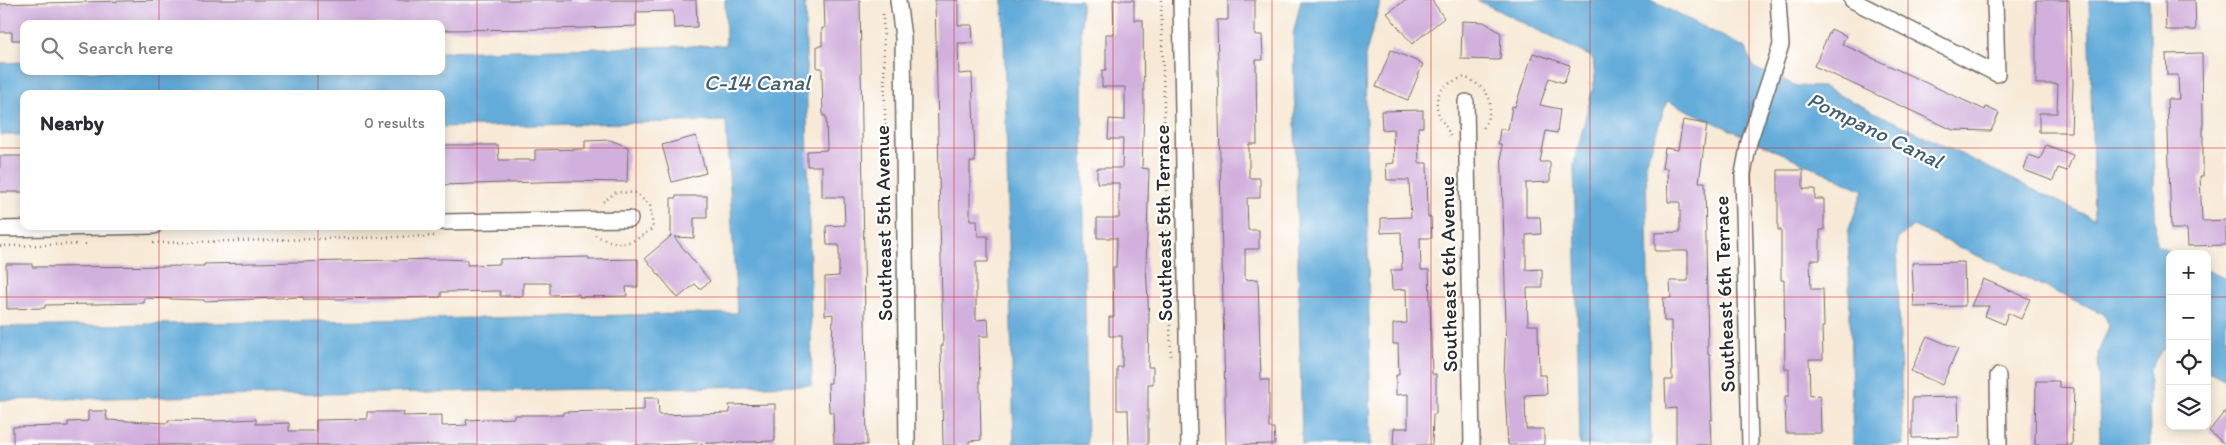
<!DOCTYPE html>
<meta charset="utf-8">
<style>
body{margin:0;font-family:Itim,sans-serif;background:#f2f2f3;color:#2b2b33}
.controls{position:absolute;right:15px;bottom:15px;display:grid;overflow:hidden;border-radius:10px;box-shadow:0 2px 12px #0003}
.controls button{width:45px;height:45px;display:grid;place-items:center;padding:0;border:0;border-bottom:1px solid #e1e1e2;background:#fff;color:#2b2b33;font:25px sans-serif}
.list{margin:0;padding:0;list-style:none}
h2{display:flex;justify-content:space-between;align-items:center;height:65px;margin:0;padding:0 20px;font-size:21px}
h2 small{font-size:16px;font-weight:400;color:#7c7c81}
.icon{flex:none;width:28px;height:28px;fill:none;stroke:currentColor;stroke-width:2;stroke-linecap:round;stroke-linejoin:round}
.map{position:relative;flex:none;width:2226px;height:445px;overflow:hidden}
.search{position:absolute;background:#fff;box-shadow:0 2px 12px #0003;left:20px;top:20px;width:425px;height:55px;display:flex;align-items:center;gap:12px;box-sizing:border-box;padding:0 18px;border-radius:10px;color:#7c7c81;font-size:19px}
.panel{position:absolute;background:#fff;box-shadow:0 2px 12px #0003;left:20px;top:90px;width:425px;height:140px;border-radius:10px}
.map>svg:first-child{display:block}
.water{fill:#63acda;stroke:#476c82}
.building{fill:#d2b0dd}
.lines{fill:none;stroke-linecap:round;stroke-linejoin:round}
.street-casing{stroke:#726e66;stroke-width:18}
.path{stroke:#726e66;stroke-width:2.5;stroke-dasharray:1 4;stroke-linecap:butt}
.street{stroke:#fff;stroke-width:15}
.grid{fill:none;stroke:#d62828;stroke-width:1;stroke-opacity:0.55}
.labels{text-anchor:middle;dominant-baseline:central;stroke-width:4.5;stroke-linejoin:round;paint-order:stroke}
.street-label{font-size:21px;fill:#2b2b2b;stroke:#fff}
.water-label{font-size:22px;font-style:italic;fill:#415f71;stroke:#fff}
</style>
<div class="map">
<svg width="2226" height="445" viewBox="0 0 2226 445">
<rect width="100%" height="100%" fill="#fff"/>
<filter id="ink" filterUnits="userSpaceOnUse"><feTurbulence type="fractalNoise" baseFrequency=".02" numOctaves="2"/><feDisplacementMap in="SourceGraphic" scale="10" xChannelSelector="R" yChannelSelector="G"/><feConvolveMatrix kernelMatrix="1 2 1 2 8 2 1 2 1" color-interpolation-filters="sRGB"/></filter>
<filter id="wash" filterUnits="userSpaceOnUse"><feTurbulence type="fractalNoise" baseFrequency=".0096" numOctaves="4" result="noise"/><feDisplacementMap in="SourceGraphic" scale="20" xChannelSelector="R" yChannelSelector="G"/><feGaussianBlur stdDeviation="1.12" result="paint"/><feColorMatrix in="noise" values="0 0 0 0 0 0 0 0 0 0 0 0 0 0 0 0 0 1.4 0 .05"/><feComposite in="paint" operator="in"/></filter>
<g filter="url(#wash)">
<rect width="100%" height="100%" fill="#f7e9d5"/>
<path class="water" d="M725,0H805L812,385L0,400V327L737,313L726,121L441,127V94H24V135H0V63L24,62V71H441V52L726,45Z
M1003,0H1081L1087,445H1014Z
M1301,0H1381L1365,56L1371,445H1302L1293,35Z
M1477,0H1650L1746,48L1754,68L1797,86L1823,87L2094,219L2089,0H2149L2156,245L2174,254H2170V352L2162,349L2149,371L2150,445H2100L2098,353L2109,326L2104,314L1913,226L1897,240L1903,445H1853L1848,232L1863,190L1667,101L1646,163L1651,445H1580L1574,164L1595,79L1593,58Z
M2207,270L2226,279V380L2207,370Z"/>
<g id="blocks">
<path class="building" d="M164,0H696L697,27L674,28L673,11L636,12V26L556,29L441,30V24H24V40H12V32H0V4Z
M824,0H860L867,445L834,444L833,412H829L828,383H831L833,314L825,315V277L839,276V245H827L826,226L845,225L844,197H822V166H807V151L827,150L826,116H823L822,68H817V46H822V28H825Z
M935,0H958V25H972L973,43H958L959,74L972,73L975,162H970V220H977L978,236H988V262H976V320L988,319L989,336H979L981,440L969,441V445H943L941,346H943Z
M1113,0H1134V20H1143L1144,110L1142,168L1149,169L1146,267L1149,317L1148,367H1153V384H1148V445H1129L1128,410H1117V367H1122V336H1109V317H1114L1113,267H1116L1117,238H1097V218H1119V183H1097V168H1122L1123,139H1108L1109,119L1125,120V87H1102V70H1106V34H1114Z
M1228,0H1255V35H1262L1263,60H1256L1257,144H1249V178H1260V198H1247L1248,230H1259V249H1245V280L1258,279L1261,380H1269V428H1274L1275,444L1226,445L1217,20H1228Z
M1406,0H1432L1444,18L1412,44L1387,13Z
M2036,0H2069L2073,83L2071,132H2039V113H2057L2058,84H2036Z
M2165,0H2195L2196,30H2166Z
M1462,21L1484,22L1501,33L1500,60L1461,59Z
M1831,29L1846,36L1842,44L1985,110L1986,107L1999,113L1991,131L1953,130L1814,66Z
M1391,50L1423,64L1408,100L1376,87Z
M1533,53L1570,65L1564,83L1549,78L1540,105L1560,109L1557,133L1546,131L1540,162H1550V182L1526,183V217H1540L1541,234L1526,235V270L1542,269V288H1527L1528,325H1538L1539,375H1546L1547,394L1525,395L1526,429H1544V445H1508L1504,375L1506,325L1503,204L1501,144H1498L1500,129L1508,130L1512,106L1515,107Z
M2202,53L2203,123V176H2200L2202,221L2226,220V245L2188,246L2187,229H2171L2167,99H2179L2178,75H2167L2166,54Z
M1423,110V127H1418L1419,163H1427L1428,217H1431L1432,238H1420L1421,270H1429L1432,374H1436V414H1433L1432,445H1393L1394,428H1408V394L1396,395V375H1399L1398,344H1393V324L1407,323L1406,289L1392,290L1391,270H1402L1401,232L1381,233V218L1411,217L1409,180H1387L1386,164L1394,163L1393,129L1382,130L1381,111Z
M1683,120L1707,124L1699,182H1705L1708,355H1710L1712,420H1710L1711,445H1676V408L1666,409L1665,380H1672L1671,321H1664L1663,298H1671L1670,281H1688V251H1655V233L1680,232V202H1668L1667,168H1662L1665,148L1678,150Z
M696,136L706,173L672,182L662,145Z
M610,140L628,147L627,182L571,181L441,185V145H498L499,160H535V150L585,149V141Z
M2046,145L2073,155L2067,171L2058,168L2053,181L2024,170L2029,155L2040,159Z
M0,156H24V192H0Z
M1778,170H1803V189H1815V199H1824V230H1820V260H1810L1811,289H1823L1824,327H1822L1823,359H1809L1810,396L1820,395L1821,433H1786L1785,396H1789V369H1785L1784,280H1781V230H1778Z
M676,196H707V218H694V238L674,237L710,281L700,289L695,284L678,298L645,258L671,236V198H676Z
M589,257V260L638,259V287H626L627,296L579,297V294L550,295V283H523V296H500V291L441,292V297L335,299H303V297L204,301V300L144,298V303L45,305V308L7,309L6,264H32V267L204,266V264L441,259L467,260V265L500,264V259Z
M1964,262L1965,306L1914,307L1912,263Z
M1983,279L2030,299L2021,319L2008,313L2004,324L1985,316L1989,306H1971Z
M1927,336L1958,349L1942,385L1911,371Z
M2036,381H2059V387L2074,388L2072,445H2035Z
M1958,397L1959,437L1912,438V398Z
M644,398H658L659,415L730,413L729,405L775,404V441L658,445H13V427L68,426V422L88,421V411H106L107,420L168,423V420L217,421L256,419V424L289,423V431H316V420L367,419V412H404L403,416L442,415V426L467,425L466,420L514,418V415H563V412L644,410Z
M2226,410V445L2209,431Z"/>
</g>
</g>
<g filter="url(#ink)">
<use href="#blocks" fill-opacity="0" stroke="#726e66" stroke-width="1"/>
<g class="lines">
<g class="street-casing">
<path id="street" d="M898,0L903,37L907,445
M1181,0L1189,445
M1852,0L1997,74L1995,0
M1466,102L1472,445
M441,222L630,219
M0,229L154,226
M1998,376L1999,445
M1750,445L1743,174L1749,142L1781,45L1778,0"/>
</g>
<path class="path" d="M1161,0L1171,359
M883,14L889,304
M1450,136C1448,128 1440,120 1438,112C1432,90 1449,82 1465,77C1493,91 1496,104 1482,131
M595,235C620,248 631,245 653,228L650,206L636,193L616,192L600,204
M153,243L435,236
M0,246L90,244"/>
<use href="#street" class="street"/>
</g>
</g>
<path class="grid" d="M159,0V24M318,0V24M477,0V445M636,0V445M795,0V445M954,0V445M1113,0V445M1272,0V445M1431,0V445M1590,0V445M1749,0V445M1908,0V445M2067,0V445M159,71V94M318,71V94M0,148H24M441,148H2226M159,226V445M318,226V445M0,297H2170M2207,297H2226"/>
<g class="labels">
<g class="street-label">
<text transform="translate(883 223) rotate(-91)">Southeast 5th Avenue</text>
<text transform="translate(1163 223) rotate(-91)">Southeast 5th Terrace</text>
<text transform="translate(1448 274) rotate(-91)">Southeast 6th Avenue</text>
<text transform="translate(1724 294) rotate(-92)">Southeast 6th Terrace</text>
</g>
<g class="water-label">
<text x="757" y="82">C-14 Canal</text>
<text transform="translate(1875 130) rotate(26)">Pompano Canal</text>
</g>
</g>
</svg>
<div class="controls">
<button>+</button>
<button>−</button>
<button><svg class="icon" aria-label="locate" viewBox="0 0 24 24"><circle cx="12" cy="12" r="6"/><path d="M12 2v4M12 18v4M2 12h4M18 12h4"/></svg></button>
<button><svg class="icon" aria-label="layers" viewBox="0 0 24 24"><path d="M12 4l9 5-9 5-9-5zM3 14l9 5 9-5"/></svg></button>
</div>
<div class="search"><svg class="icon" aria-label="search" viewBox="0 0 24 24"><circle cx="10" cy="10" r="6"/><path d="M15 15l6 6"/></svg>Search here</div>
<section class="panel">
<h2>Nearby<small>0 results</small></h2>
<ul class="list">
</ul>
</section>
</div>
